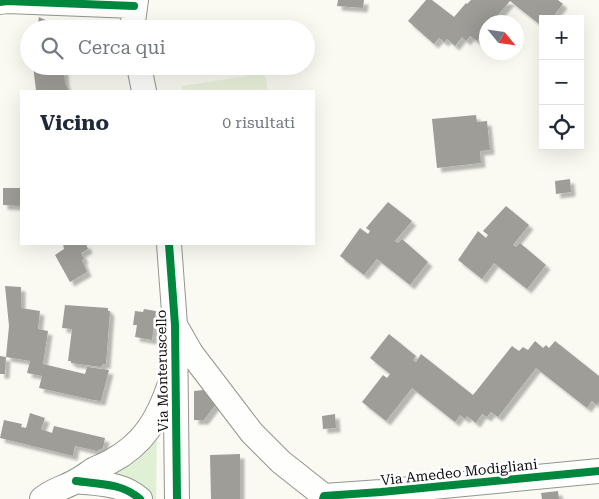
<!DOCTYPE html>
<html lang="it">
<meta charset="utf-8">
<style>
body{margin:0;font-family:"Roboto Serif",serif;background:#f6f6f7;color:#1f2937}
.controls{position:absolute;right:15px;top:15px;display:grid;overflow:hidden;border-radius:0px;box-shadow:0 5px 20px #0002}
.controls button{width:45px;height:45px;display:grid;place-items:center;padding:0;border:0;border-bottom:1px solid #e0e1e3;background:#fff;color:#1f2937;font:25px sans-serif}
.compass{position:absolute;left:479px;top:15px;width:45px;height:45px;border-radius:50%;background:#fff;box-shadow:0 5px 20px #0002;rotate:119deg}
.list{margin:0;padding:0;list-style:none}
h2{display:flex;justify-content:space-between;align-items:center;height:65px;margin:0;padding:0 20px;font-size:21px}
h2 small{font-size:16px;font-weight:400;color:#747a83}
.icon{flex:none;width:28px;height:28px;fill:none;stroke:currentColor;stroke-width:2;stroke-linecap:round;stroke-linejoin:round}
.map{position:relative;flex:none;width:599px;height:499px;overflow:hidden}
.search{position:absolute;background:#fff;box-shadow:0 5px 20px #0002;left:20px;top:20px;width:295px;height:55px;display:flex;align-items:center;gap:12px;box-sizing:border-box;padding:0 18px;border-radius:28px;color:#747a83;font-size:19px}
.panel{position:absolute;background:#fff;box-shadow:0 5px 20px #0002;left:20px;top:90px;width:295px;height:155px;border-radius:0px}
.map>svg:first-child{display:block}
.green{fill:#e0f0d4}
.pitch{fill:#ebf3dd}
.building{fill:#9e9d98;filter:url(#shadow)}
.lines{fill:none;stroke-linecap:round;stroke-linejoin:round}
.minor-casing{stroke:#949491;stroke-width:26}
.minor{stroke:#fefefd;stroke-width:24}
.cycleway-casing{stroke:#fff;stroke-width:11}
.cycleway{stroke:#00873e;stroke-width:8}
.labels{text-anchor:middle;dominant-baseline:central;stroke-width:5;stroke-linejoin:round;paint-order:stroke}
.street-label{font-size:14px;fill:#0e0e0e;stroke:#fff}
</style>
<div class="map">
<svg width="599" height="499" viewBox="0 0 599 499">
<defs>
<filter id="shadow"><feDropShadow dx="4.5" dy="4.5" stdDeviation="1" flood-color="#0004"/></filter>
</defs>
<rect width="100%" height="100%" fill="#fafaf2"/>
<path class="green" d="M157,431L156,499H150L101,476Z"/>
<path class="pitch" d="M265,73L268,91H182V86Z"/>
<path class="building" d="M338,0H364L363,8L337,6Z
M426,0H432L454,17L466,3L467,4L471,0H558L563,4L551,19H543V27L510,1L492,22H486V29L477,41L470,36L466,41L462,37L455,46L447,39L444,42L439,38L434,44L408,21Z
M39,17L65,29H37Z
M33,66H61L62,69H64L65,83L69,91L36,90Z
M476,115L477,122L487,121L490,150L480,151L481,163L437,168L432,119Z
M570,179L571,192L556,194L555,181Z
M3,188H21V206L3,205Z
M388,202L412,221L395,241L398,243L402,239L428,262L410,285L377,259L364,275L340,256L360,228L368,234L370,231L366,228Z
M506,206L529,225L513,245L516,247L520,243L546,265L527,289L494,263L482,279L458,260L478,231L486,238L488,235L483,231Z
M63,244H86L88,249L81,253L84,259L82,260L87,272L70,282L55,255L64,249Z
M5,286L21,287V308L40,311L38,329L48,331L43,364L85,374L87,367L109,370L101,401L93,400L39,388L42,376L27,373L30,361L6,357L9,326Z
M65,305L108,308V311H110L106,364H103L101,367L71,363V361H68L72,329L62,328Z
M144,309L156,311L152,340L135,337L137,325H133L135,311L143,312Z
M389,334L416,356L413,360L416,362L421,354L473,395L512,346L519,351L523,347L528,350L535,341L543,348L546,345L549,348L555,341L599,376V402L597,405L592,401L587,408L536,368L498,417L491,412L487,417L482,414L476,423L467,416L465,419L460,415L455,422L412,388L386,421L362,402L383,375L387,378L390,374L370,358Z
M0,356L6,357L5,374H0Z
M203,390L216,404L204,420H194V391Z
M30,413L45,418L41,429L52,433L54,426L105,438L103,448L97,451L75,446L73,456L0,438L4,420L22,424L21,427L26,428Z
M335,414L336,428L323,429L322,416Z
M240,454V499H211L210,455Z
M558,491L559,499H542L541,493Z"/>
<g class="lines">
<g class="minor-casing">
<path id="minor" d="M0,2L7,1L134,6
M132,29L136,0
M139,66L144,91
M169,244L175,325L177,499
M175,325L191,353L252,433L281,462L324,496
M76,481C99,484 122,483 140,499
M324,496L381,492L599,471
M42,499C52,490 64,488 76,481C82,478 87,474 93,470C98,467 105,465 110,462C144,444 158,419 170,384"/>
</g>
<use href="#minor" class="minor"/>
<g class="cycleway-casing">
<path id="cycleway" d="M0,2L7,1L134,6
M169,244L175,325L177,499
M76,481C99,484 122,483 140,499
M323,499L324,496L381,492L599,471"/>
</g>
<use href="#cycleway" class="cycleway"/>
</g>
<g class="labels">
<g class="street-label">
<text transform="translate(162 371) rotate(-91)">Via Monteruscello</text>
<text transform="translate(459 472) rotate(-6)">Via Amedeo Modigliani</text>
</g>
</g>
</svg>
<div class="controls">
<button>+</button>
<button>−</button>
<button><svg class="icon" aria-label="locate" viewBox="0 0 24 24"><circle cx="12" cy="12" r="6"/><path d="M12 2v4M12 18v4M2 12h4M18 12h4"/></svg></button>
</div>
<svg class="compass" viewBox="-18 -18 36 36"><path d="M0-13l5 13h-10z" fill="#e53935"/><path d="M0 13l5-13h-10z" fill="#747a83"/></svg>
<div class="search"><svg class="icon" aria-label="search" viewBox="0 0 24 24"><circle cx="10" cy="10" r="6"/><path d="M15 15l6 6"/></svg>Cerca qui</div>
<section class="panel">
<h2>Vicino<small>0 risultati</small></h2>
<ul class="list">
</ul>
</section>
</div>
